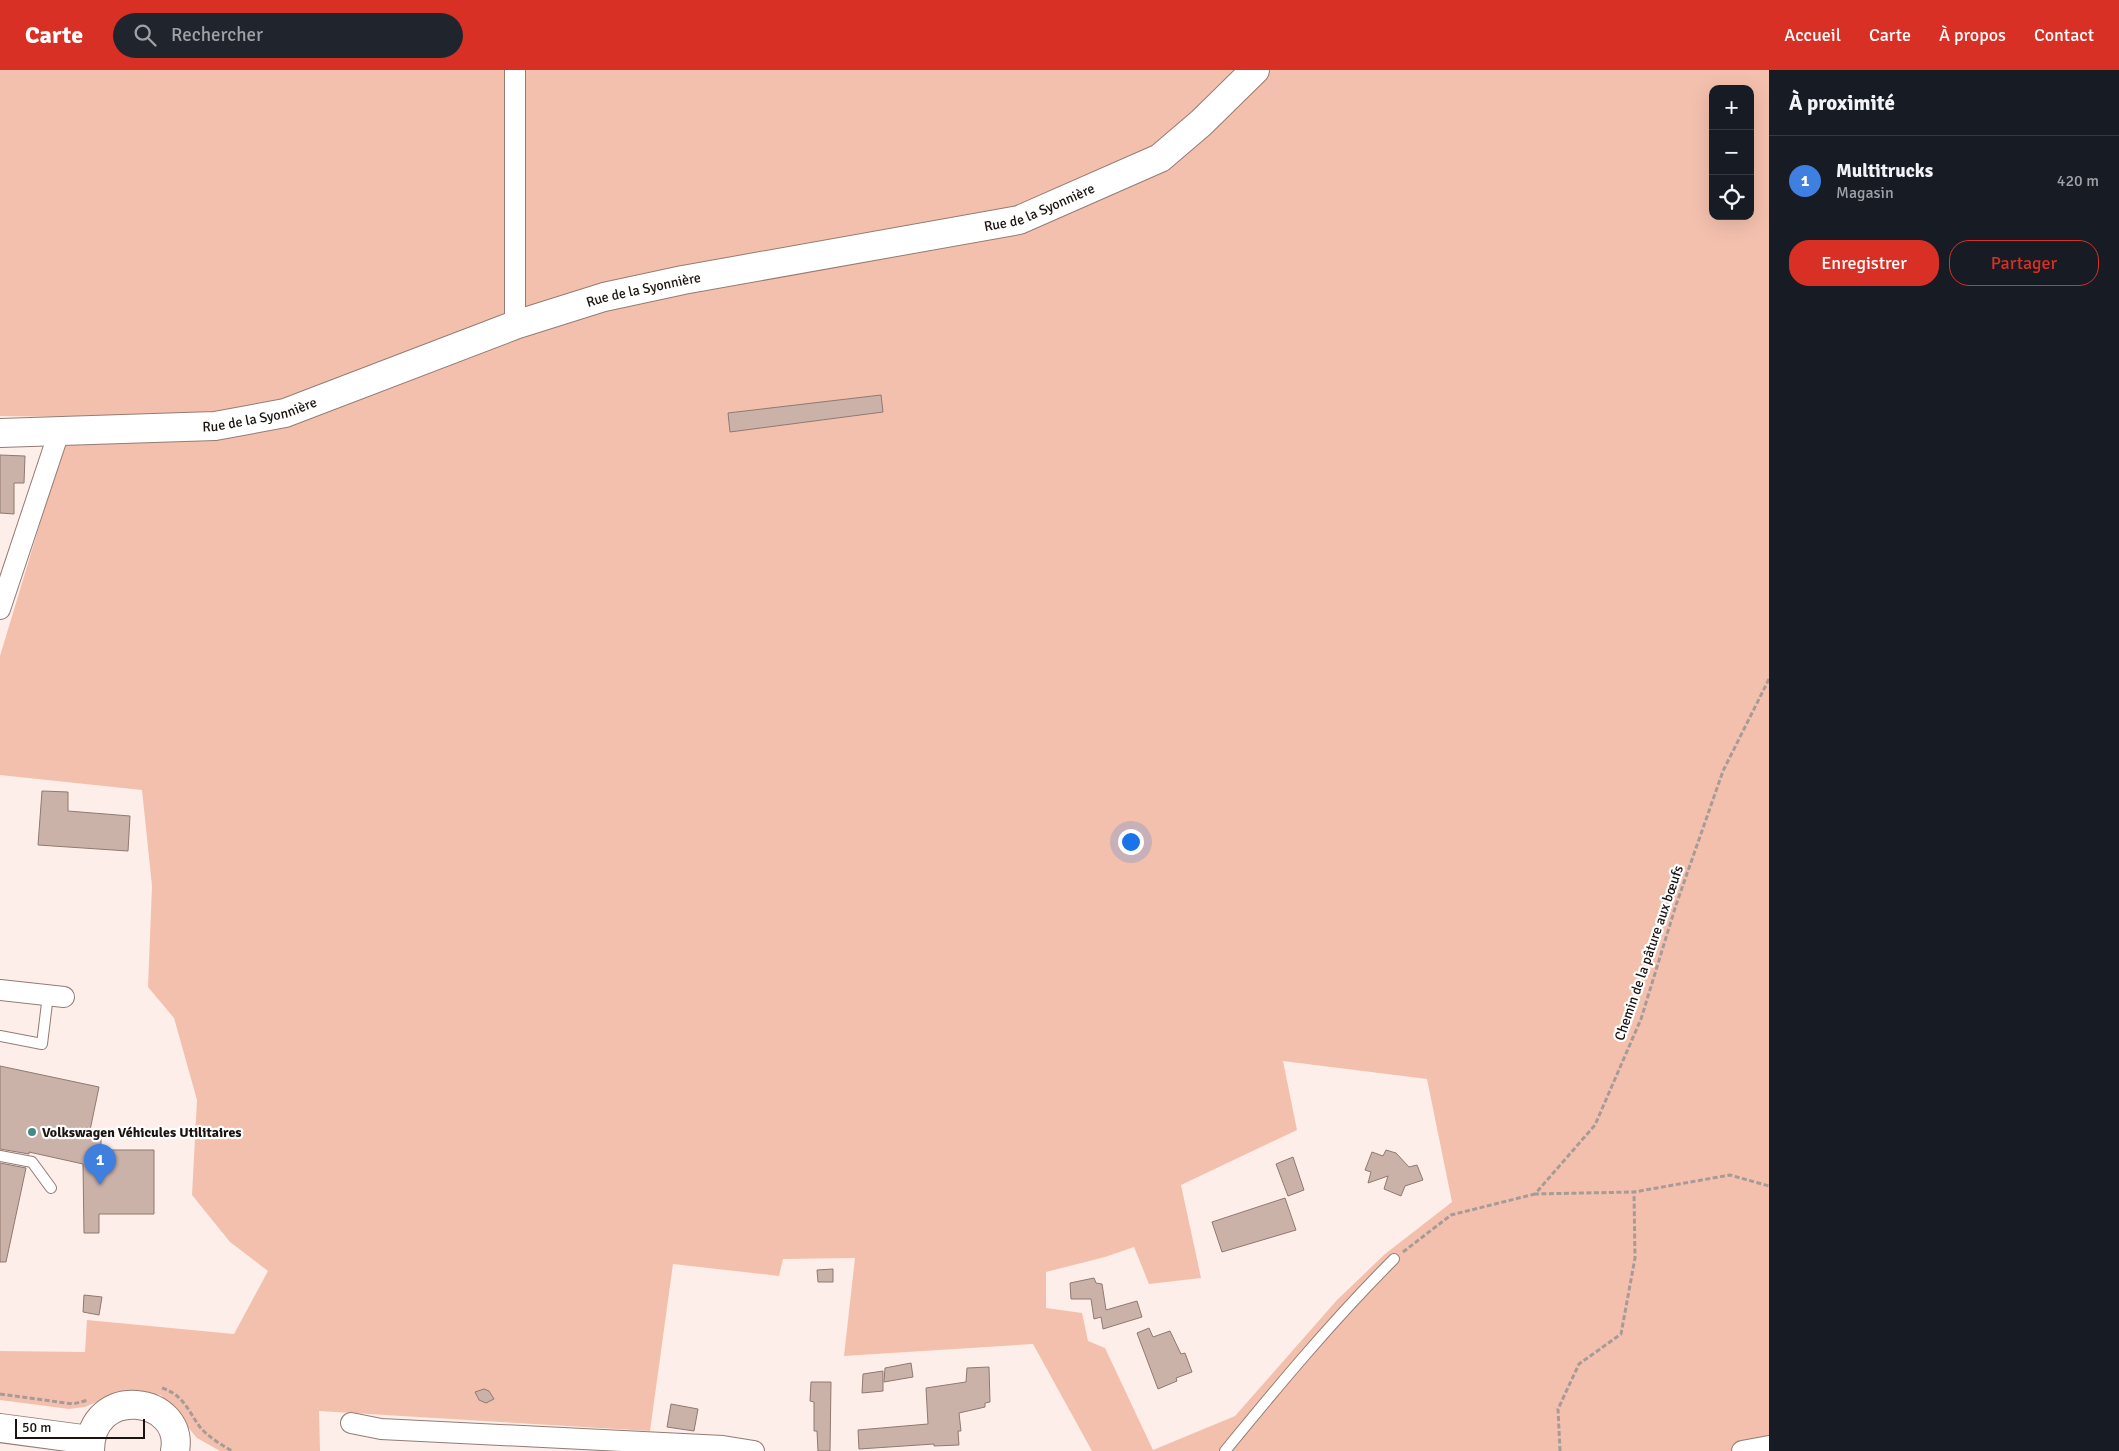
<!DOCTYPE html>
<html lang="fr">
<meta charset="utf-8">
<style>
body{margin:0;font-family:Signika,sans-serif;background:#20242c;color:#f1f3f6}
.controls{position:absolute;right:15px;top:15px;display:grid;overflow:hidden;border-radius:10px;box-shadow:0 5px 20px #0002}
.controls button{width:45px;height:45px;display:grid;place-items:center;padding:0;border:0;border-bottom:1px solid #363941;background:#171b24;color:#f1f3f6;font:25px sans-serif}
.scale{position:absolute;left:15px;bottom:12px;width:130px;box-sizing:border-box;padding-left:5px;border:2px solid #1b1310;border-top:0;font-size:14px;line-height:18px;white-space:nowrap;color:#1b1310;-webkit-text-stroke:4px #fff;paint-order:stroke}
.you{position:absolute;left:1130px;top:771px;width:18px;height:18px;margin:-12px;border:4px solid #fff;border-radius:50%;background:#1a73e8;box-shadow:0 0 0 8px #1a73e833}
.badge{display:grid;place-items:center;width:32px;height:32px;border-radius:50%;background:#d93025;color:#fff;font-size:16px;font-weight:700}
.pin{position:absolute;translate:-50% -41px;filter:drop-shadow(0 1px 2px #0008)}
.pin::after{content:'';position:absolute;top:26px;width:18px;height:15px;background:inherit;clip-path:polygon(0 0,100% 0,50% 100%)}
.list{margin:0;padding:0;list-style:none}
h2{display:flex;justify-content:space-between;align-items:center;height:65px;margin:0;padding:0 20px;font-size:21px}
h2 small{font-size:16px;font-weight:400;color:#9ea1a6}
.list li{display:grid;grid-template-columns:32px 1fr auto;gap:15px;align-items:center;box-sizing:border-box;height:90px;padding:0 20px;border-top:1px solid #363941}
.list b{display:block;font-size:19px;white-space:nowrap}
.list p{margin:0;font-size:16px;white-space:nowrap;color:#9ea1a6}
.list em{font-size:16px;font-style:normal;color:#9ea1a6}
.actions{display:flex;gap:10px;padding:15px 20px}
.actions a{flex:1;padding:11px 0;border:1px solid #d93025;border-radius:20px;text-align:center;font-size:18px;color:#d93025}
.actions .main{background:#d93025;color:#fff}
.icon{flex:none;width:28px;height:28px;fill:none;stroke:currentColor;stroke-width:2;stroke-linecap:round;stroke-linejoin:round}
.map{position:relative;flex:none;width:1769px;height:1381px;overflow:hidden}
header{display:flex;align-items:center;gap:30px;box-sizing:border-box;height:70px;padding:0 25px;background:#d93025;color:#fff}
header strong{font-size:24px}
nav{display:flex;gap:28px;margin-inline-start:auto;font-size:18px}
.search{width:350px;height:45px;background:#20242c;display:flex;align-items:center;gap:12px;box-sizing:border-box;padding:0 18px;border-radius:28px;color:#9ea1a6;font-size:19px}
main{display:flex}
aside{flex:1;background:#171b24}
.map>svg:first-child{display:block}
.green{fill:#f4c0ae;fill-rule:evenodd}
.building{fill:#cab2a9;stroke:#8f7971}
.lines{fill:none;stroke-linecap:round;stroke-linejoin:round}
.lane-casing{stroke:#927c74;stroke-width:12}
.street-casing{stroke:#927c74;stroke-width:22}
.secondary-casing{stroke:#927c74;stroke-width:30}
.path{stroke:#a79b97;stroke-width:3;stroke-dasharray:5 2.5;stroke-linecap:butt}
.lane{stroke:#fff;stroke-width:10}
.street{stroke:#fff;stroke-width:20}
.secondary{stroke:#fff;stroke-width:28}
.poi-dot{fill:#438b87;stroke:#fff;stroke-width:2}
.labels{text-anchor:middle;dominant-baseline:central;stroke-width:4.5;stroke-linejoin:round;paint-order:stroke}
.street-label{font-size:14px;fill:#1b1310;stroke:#fff}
.poi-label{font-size:14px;font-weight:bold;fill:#1b1310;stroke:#fff;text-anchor:start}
</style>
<header>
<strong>Carte</strong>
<div class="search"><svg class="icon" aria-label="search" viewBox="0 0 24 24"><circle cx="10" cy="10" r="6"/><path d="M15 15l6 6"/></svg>Rechercher</div>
<nav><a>Accueil</a><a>Carte</a><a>À propos</a><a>Contact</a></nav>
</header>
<main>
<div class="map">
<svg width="1769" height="1381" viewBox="0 0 1769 1381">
<rect width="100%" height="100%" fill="#fdeee9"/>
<path class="green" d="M0,0H1769V1381H1092L1033,1274L844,1286L855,1188L783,1189L779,1206L673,1194L650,1361L319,1341L320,1381H220L197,1368L161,1325L134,1321L115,1324L85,1337L69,1339L0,1330V1281L85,1282L87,1250L234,1264L268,1201L230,1172L192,1125L197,1030L174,948L148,917L152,816L142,720L0,705V586L66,367L68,347L0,346ZM1713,19H1750V146H1713ZM1283,991L1427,1009L1452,1132L1385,1184L1337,1230L1235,1346L1153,1380L1105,1278L1088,1271L1082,1243L1046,1238V1202L1105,1187L1134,1177L1149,1214L1201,1208L1181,1115L1297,1060Z"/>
<path class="building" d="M881,325L883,342L730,362L728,343Z
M0,385L25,386L24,413H14V444L0,443Z
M42,721L68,722V741L130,746L128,781L38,775Z
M0,996L99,1017L89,1065L101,1068V1080H154V1144H99V1163H84L83,1094L29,1082V1084L0,1079Z
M1386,1080L1396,1083L1409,1097L1417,1095L1423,1110L1405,1116L1401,1126L1384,1119L1388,1106L1368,1113L1371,1102L1365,1100L1372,1082L1383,1086Z
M1293,1087L1304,1120L1288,1126L1276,1094Z
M0,1093L26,1098L6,1192H0Z
M1285,1128L1296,1160L1222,1182L1212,1152Z
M833,1199V1212H818L817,1200Z
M1094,1208L1096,1213L1102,1214L1106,1240L1137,1231L1142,1247L1103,1259L1101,1247L1094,1249L1091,1229H1071L1070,1213Z
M84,1225L102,1227L99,1245L83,1242Z
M1149,1258L1153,1267L1170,1261L1181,1284L1185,1283L1192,1302L1176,1308L1177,1311L1158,1319L1137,1263Z
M911,1293L913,1307L884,1312L885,1298Z
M989,1297L990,1332L985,1333V1337L959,1343L961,1361H958L959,1375L934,1376V1374L859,1379L858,1360L928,1354L926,1318L966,1312L967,1298Z
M883,1301V1321L862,1323L863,1304Z
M811,1312H831L830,1381H818L817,1361H814V1332L810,1331Z
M484,1319L489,1321L494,1329L486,1333L479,1330L475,1322Z
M671,1334L698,1339L694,1361L667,1357Z"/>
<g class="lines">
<g class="lane-casing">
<path id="lane" d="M0,966L42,974L48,925
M0,1086L32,1092L51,1118
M1225,1381C1279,1315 1333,1250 1394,1189"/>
</g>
<g class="street-casing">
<path id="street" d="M515,255V0
M0,539L59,362
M0,920L64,927
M351,1353L381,1359L723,1376L754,1381
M1742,1381L1769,1376"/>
</g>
<g class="secondary-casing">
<g id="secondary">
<path id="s1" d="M0,363L215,356L285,343L515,255L604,227L683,210L1019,150L1160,88L1201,53L1255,0"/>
<path d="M0,1358L90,1370"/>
<path d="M90,1381C90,1313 185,1326 175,1381"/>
</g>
</g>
<path class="path" d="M1769,609L1723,701L1676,835L1641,949L1595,1055L1535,1124L1634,1122L1730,1105L1769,1116
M1403,1182L1451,1145L1535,1124
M162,1318C184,1325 188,1341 200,1357C208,1367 222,1375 232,1381
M0,1324L73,1334L88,1330
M1560,1381L1558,1339L1579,1294L1621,1264L1635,1188L1634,1122"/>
<use href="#lane" class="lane"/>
<use href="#street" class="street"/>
<use href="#secondary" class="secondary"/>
</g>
<circle class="poi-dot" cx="32" cy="1062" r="5"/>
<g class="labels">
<g class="street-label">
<text stroke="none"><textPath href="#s1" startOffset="1071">Rue de la Syonnière</textPath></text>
<text stroke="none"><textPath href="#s1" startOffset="666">Rue de la Syonnière</textPath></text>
<text stroke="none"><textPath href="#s1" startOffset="261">Rue de la Syonnière</textPath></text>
<text transform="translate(1649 883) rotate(-71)">Chemin de la pâture aux bœufs</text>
</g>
<g class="poi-label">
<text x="42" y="1062">Volkswagen Véhicules Utilitaires</text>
</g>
</g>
</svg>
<div class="controls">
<button>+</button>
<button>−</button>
<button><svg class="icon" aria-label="locate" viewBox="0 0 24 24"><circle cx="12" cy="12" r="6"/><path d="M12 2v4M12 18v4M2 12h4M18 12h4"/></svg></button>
</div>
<div class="scale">50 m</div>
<div class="you"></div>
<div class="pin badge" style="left:100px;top:1115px;background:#3f7fe0">1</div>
</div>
<aside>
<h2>À proximité<small></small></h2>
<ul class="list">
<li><span class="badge" style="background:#3f7fe0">1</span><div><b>Multitrucks</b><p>Magasin</p></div><em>420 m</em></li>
</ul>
<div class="actions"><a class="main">Enregistrer</a><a>Partager</a></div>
</aside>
</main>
